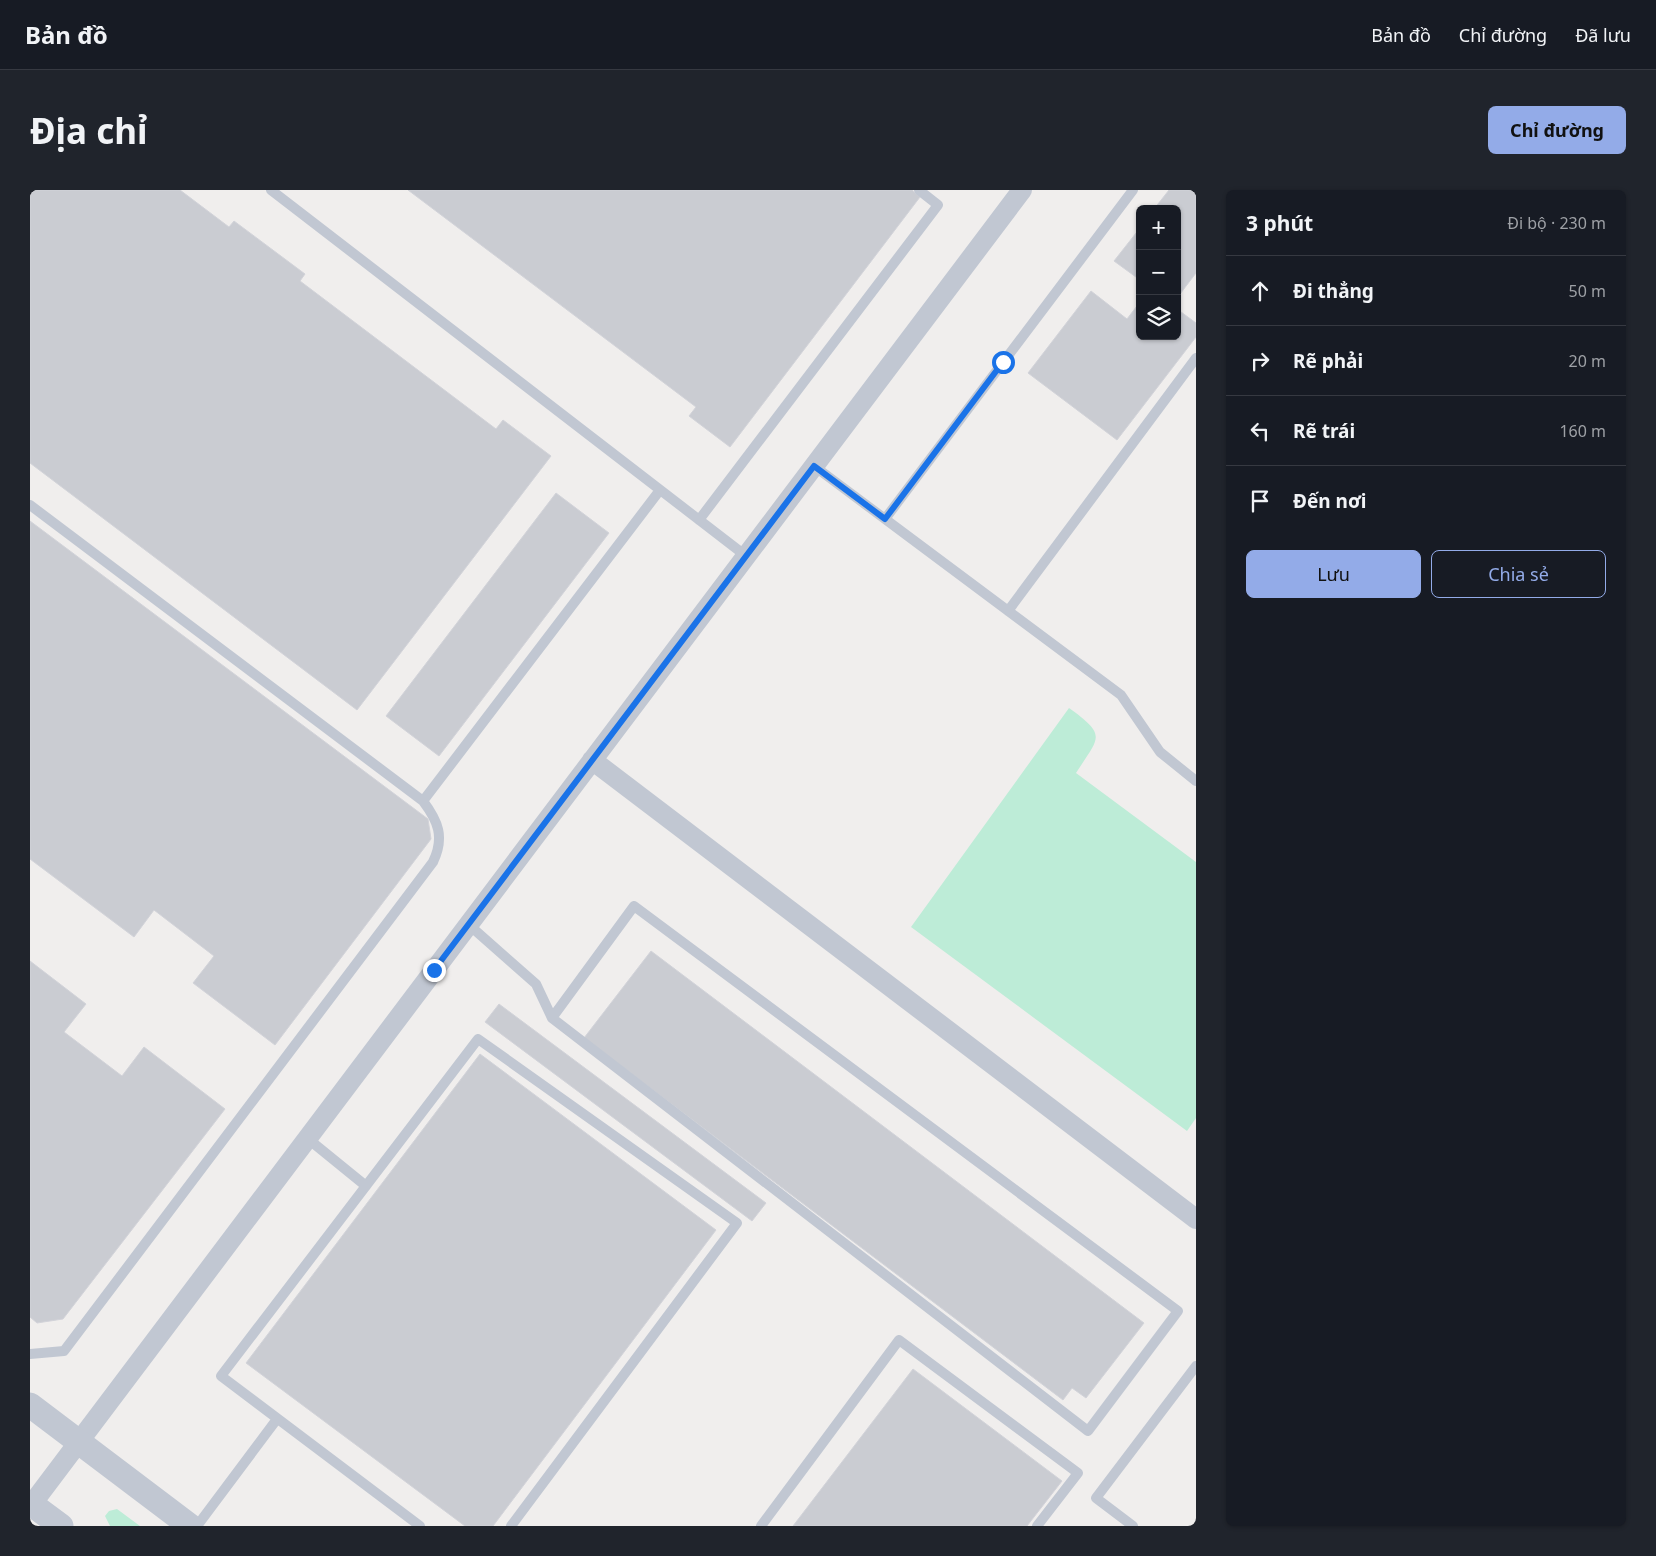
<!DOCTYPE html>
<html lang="vi">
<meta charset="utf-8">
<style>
body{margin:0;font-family:"Noto Sans",sans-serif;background:#20242c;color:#f1f3f6}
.controls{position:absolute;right:15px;top:15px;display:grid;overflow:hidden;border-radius:8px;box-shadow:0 1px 4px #0004}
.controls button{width:45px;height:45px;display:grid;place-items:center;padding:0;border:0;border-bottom:1px solid #363941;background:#171b24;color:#f1f3f6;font:25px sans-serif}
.stop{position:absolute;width:15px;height:15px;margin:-11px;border:4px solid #1a73e8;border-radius:50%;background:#fff}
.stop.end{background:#1a73e8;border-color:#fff;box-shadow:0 1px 5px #0008}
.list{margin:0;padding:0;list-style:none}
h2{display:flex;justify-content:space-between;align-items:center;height:65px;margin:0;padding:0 20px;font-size:21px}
h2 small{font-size:16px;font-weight:400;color:#9ea1a6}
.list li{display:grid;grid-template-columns:32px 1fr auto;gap:15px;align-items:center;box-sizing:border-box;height:70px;padding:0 20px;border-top:1px solid #363941}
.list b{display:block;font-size:19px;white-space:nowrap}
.list em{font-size:16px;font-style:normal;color:#9ea1a6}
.actions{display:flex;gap:10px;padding:15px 20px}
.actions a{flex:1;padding:11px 0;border:1px solid #93abe8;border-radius:8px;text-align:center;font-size:18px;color:#93abe8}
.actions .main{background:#93abe8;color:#111}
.icon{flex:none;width:28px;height:28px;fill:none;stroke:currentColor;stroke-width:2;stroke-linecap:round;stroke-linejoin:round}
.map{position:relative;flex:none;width:1166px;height:1336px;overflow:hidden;border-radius:8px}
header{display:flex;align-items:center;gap:30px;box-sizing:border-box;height:70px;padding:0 25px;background:#171b24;border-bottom:1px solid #363941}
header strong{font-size:24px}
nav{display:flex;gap:28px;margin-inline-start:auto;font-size:18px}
.intro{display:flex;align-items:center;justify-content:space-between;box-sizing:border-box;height:120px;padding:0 30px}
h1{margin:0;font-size:35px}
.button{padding:12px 22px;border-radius:8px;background:#93abe8;color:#111;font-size:18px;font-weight:700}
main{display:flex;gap:30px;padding:0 30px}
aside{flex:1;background:#171b24;border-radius:8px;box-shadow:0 1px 4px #0004}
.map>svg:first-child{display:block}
.green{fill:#bdecd7}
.building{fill:#caccd2;stroke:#d2d3d9}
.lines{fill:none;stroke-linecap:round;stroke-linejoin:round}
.service{stroke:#c1c7d2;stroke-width:10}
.minor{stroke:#c1c7d2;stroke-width:20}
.tertiary{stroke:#c1c7d2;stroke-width:25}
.route{stroke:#1a73e8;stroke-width:6}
</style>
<header>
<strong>Bản đồ</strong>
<nav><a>Bản đồ</a><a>Chỉ đường</a><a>Đã lưu</a></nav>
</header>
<div class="intro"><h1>Địa chỉ</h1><a class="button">Chỉ đường</a></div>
<main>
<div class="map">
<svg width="1166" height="1336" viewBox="0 0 1166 1336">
<rect width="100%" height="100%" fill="#f0eeed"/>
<path class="green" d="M1039,518C1078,546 1069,547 1046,583L1166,672V928L1157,941L881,737Z
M87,1319L110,1336H80L75,1326L79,1321Z"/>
<path class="building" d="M0,0H150L199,37L204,31L275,84L270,91L466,239L473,230L521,266L327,520L0,273Z
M378,0H882L890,7L700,257L659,226L666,217Z
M1139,0H1166V83L1147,108V19H1124Z
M1110,38V90L1084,71Z
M1061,101L1097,129L1110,112V146H1147V119L1166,133V147L1087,250L998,183Z
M526,303L579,343L409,566L356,526Z
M0,331L398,629L401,649L245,855L163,793L184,766L124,720L104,747L0,669Z
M621,761L1114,1133L1056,1208L1042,1198L1033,1210L554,848Z
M0,771L56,814L34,842L92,886L114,857L195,919L33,1129L7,1133L0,1127Z
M469,814L736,1013L722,1031L455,832Z
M450,864L686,1040L463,1336H435L216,1173Z
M883,1179L1032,1291L997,1336H763Z"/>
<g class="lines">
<path class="service" d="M241,0L716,366
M784,276L1091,505L1130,562L1166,591
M0,315L393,611L630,300
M855,329L1103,0
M669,330L908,15L889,0
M978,421L1166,168
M438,734L506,794L522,828L1058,1241L1148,1121L604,716L522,828
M277,948L336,996
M0,1164L34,1161L403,672C415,647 408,631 393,611
M167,1336L247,1229
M390,1336L191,1186L448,849L707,1033L481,1336
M731,1336L869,1150L1048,1283L1007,1336
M1103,1336L1066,1308L1166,1176"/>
<path class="minor" d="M562,570L1166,1029
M2,1314L992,0"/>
<path class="tertiary" d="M0,1215L160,1336
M0,1313L31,1336"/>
</g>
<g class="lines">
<path class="route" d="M404,780L784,276L855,329L973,172"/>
</g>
</svg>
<div class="controls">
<button>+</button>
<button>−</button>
<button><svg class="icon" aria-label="layers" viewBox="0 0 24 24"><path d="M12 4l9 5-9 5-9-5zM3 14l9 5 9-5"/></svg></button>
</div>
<div class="stop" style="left:973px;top:172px"></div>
<div class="stop end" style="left:404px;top:780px"></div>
</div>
<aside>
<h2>3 phút<small>Đi bộ · 230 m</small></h2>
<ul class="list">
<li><svg class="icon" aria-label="ahead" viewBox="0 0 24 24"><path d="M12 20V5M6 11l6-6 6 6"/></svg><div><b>Đi thẳng</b></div><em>50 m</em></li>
<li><svg class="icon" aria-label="right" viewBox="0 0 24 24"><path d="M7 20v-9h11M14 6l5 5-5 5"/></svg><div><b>Rẽ phải</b></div><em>20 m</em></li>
<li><svg class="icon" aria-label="left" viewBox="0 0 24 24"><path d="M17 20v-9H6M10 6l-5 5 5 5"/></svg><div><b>Rẽ trái</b></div><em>160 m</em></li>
<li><svg class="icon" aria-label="arrive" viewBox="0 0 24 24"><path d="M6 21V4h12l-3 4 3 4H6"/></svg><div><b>Đến nơi</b></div></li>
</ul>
<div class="actions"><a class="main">Lưu</a><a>Chia sẻ</a></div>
</aside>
</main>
